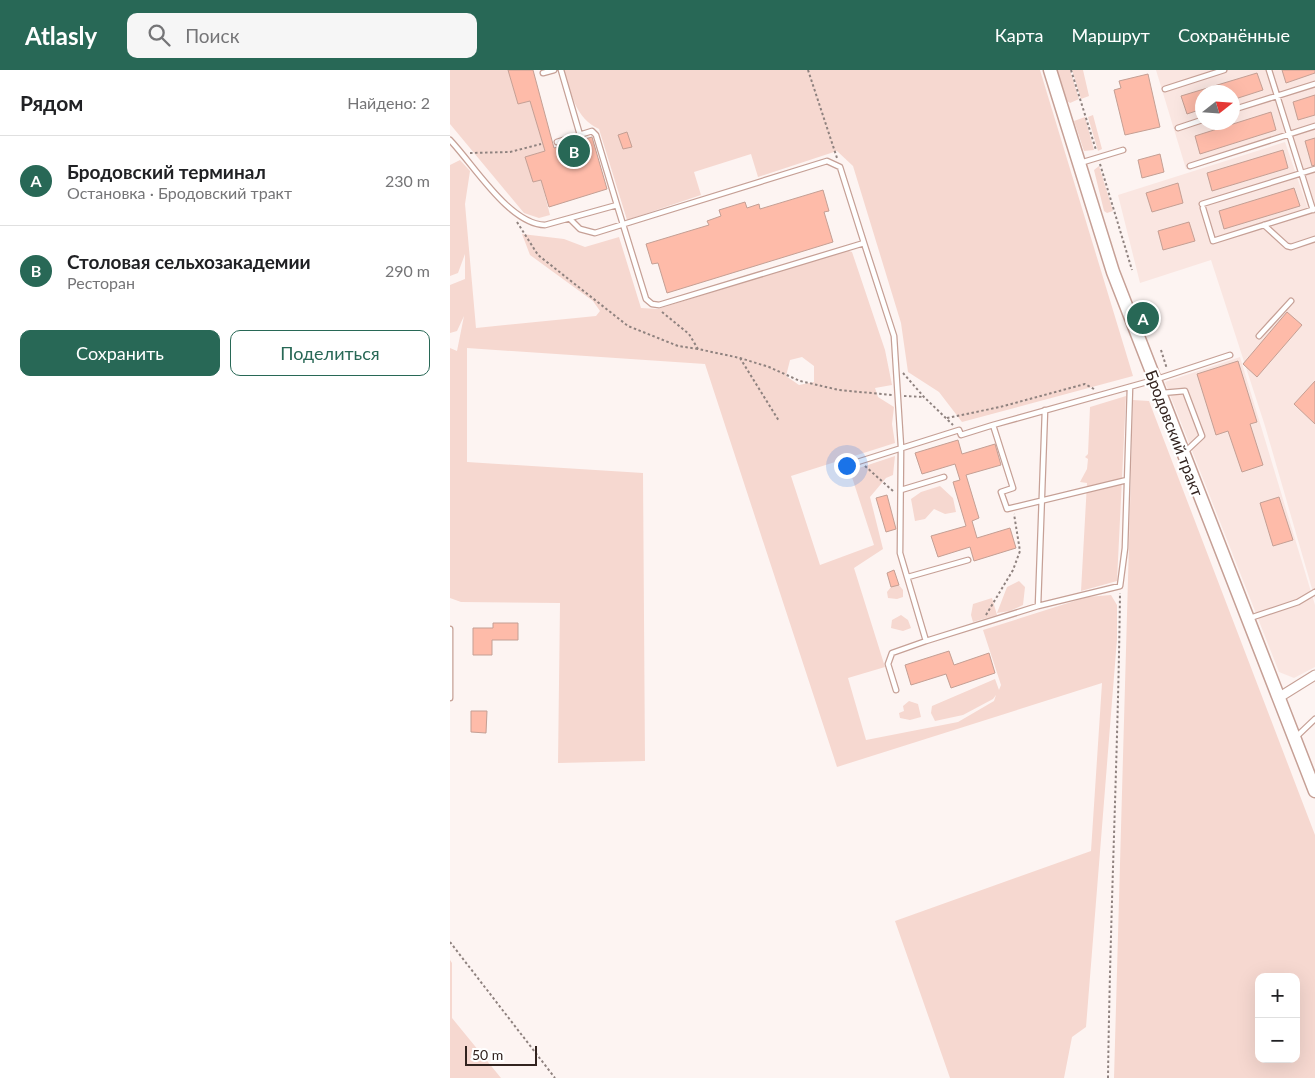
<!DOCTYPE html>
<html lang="ru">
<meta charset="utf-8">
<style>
body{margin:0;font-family:Lato,sans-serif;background:#f6f6f6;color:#202124}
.controls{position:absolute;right:15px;bottom:15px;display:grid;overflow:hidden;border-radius:10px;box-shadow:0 5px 20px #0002}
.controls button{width:45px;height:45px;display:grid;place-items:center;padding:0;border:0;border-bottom:1px solid #e0e0e0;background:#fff;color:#202124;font:25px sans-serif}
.compass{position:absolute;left:745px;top:15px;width:45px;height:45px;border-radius:50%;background:#fff;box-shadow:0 5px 20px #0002;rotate:73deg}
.scale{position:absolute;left:15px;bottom:12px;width:72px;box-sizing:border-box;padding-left:5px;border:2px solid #32231f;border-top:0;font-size:14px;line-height:18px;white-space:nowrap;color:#32231f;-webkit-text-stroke:4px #fff;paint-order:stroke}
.you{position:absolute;left:396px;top:395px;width:18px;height:18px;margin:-12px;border:4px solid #fff;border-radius:50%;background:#1a73e8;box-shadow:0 0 0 8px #1a73e833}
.badge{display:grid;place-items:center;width:32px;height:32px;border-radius:50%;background:#286856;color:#fff;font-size:16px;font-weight:700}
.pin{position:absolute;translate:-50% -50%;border:2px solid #fff;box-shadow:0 1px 5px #0006}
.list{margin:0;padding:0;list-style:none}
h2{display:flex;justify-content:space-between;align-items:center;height:65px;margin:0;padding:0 20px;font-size:21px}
h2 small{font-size:16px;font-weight:400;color:#757577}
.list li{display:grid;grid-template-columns:32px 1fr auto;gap:15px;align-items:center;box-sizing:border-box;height:90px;padding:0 20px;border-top:1px solid #e0e0e0}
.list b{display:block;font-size:19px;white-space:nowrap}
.list p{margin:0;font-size:16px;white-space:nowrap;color:#757577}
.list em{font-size:16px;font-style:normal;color:#757577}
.actions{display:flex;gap:10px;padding:15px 20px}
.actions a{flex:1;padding:11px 0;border:1px solid #286856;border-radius:10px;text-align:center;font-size:18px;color:#286856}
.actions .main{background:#286856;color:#fff}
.icon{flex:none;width:28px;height:28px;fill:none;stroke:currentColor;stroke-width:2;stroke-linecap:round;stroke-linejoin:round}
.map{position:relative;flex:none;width:865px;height:1008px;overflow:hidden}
header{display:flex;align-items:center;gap:30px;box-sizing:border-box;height:70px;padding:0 25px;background:#286856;color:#fff}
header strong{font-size:24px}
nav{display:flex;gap:28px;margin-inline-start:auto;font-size:18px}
.search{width:350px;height:45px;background:#f6f6f6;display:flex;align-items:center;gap:12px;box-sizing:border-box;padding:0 18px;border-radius:10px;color:#757577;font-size:19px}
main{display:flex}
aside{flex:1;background:#fff}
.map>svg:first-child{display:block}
.built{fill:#fae6e1;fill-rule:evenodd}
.green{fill:#f6d8d0;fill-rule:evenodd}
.building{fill:#febba9;stroke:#c49f94}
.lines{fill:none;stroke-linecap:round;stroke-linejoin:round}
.lane-casing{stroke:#c6a096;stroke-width:7}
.street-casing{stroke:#c6a096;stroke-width:11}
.secondary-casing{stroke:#c6a096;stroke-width:15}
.path{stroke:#8f827f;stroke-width:2;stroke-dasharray:2.5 2.5;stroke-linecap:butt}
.lane{stroke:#fff;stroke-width:4.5}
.street{stroke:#fff;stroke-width:9}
.secondary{stroke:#fff;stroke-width:12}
.labels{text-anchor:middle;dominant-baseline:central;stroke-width:4.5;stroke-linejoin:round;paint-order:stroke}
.street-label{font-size:16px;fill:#32231f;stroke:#fff}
</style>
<header>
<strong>Atlasly</strong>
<div class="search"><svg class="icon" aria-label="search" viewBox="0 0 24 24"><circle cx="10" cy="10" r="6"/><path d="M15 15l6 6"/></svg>Поиск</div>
<nav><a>Карта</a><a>Маршрут</a><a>Сохранённые</a></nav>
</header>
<main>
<aside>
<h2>Рядом<small>Найдено: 2</small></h2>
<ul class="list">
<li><span class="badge">A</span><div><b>Бродовский терминал</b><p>Остановка · Бродовский тракт</p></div><em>230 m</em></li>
<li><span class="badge">B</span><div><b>Столовая сельхозакадемии</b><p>Ресторан</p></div><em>290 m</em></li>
</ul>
<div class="actions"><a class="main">Сохранить</a><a>Поделиться</a></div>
</aside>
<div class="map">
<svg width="865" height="1008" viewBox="0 0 865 1008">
<rect width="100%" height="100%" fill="#fdf4f2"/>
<path class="built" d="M706,0H865V529L815,356L761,190L690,213L668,125L835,72L860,145L837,68L736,99ZM752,22H782V52H752Z
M790,287L865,535V597L844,608L829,602L715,312Z"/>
<path class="green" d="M0,0H58L68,34L80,31L95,81L75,87L83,112L91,110L100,145L89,148L74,143L0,54Z
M113,0H590L683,306L512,352L489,322L458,302L451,253L403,96L387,81L308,107L301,84L244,102L251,125L177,150L149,59C125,48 122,24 113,0Z
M607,0H620L629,29L620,33L617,31Z
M622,0H633L639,26L631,29Z
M643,45L652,79L648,81L638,47Z
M635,47L644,80L634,81L624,51Z
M10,90L20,101L15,134L26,258L146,246L150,241L143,231L80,185L72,164L114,169L135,177L169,167L191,238L208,239L396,180L402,182L435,280L442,315L425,318L428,327L444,337L442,354L445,373L341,406L370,495L424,475L400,401L445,386L443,405L436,408L420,427L433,479L404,498L435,597L398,608L416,670L508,652L544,631L546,625L543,629L513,645L485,651L481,643L482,636L545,609L549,620L551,615L533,560L637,527L661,525L667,535V569L636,957L622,967L614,1008H500L445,851L641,781L652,613L387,697L255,294L17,278V392L193,403L195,691L108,693L110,533L11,532L0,528V278L7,281L14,246L7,261L0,263V215L15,209V184L8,203L0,206V95ZM352,287L364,296V312L349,315L336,306L340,290Z
M649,96L663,141L657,143L654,141L644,100Z
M676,326L667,511L631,521L637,413L630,412L637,399L638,389L635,387L638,384L640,337Z
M683,330L699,331L865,765V1008H664ZM809,907H846V989H809Z
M490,416L503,428L506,442L495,444L484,439L475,449L465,451L461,429L471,422Z
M569,511L575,517L573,535L560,541L547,543L557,517Z
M449,515L453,520V527L447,529L438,528L437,522L441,517Z
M542,528L547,545L523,552L521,545L523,534Z
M451,545L458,550L461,558L453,561L441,558L442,550Z
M459,631L468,634L471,647L460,650L450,648L449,643L454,641L453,636Z
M0,890L2,893V948L51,1008H0Z"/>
<path class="building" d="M58,0H83L104,78L142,67L157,119L99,137L91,110L83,112L75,87L95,81L80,31L68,34Z
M832,0H865V3L836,13Z
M807,3L813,20L782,30V22H752V39L737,44L731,26Z
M698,4L710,57L675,65L664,20L671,18L669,11Z
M865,25V45L848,50L843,32Z
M821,42L826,60L750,84L745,66Z
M177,62L182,77L173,79L168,65Z
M865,68V95L862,96L855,71Z
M833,80L838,98L762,121L757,103Z
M710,84L714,102L692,108L688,90Z
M728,113L733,133L702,142L696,123Z
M844,118L850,136L774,159L769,141Z
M373,120L379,141L374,142L383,172L217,223L208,193L202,194L196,174L259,155L257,151L271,146L269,140L295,132L297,138L309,134L310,139Z
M739,152L745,171L713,180L708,161Z
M837,242L852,255L807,307L793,294Z
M788,291L807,352L800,354L813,395L792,402L778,361L766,365L747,304Z
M865,311V354L844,334Z
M508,370L512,384L545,374L551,395L516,405L529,448L522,451L527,468L560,458L566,478L524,491L520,477L488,487L481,466L516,456L503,412L510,410L505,394L472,404L465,383Z
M437,425L446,459L436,462L426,428Z
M829,427L843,470L823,476L810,433Z
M444,500L449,515L441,517L437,503Z
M43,553H68V570H42V585H23V558H43Z
M499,581L504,595L539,583L545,603L501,618L496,604L461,615L455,595Z
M21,641H37L36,663L21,662Z"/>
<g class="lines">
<g class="lane-casing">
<path id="lane" d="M111,0L130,65
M819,0L863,140
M93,3L104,0
M715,19L774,0
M782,40L865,14
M728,58L752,50
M0,70C24,95 59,154 95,155L167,135L196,229L202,234L209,235L414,173L444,266L451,377L450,483L476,571L588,536L670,516L675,478L680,317
M107,72L142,61L146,65L167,135
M630,93L673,80
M740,96L865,56
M752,134L865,99
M753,138L763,171L865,139
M120,149L130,159L145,163L377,91L390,97L414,173
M814,155L837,176L841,177L865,169
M809,266L841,231
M712,323L735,321L752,366L735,382
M398,395L509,360L511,365L543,355
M677,410L557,439L551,422L563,418L543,355L704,310L780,285
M451,420L494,407
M458,507L518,490
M588,536L595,340
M800,548L848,532L865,522
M0,559V628
M446,620L438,594L442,583L476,571
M845,668L865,649"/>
</g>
<g class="street-casing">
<path id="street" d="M828,628L865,605"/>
</g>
<g class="secondary-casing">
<path id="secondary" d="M600,0L663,202L865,721"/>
</g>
<path class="path" d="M358,0L387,88
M621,0L646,80
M20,83L60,82L91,74
M650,94L682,200
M67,152L88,185L178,256L228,276L248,279
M212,242L239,264L248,279L290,288L319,297L350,311L389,320L442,325
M711,280L717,299
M290,288L329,351
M453,303L474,327L503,355
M454,326L474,327
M497,348L550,337L635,314L644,319
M415,396L443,421
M536,545L563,500L570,481L564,444
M0,872L105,1008
M658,1008C660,846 668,685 670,523"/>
<use href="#lane" class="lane"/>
<use href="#street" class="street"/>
<use href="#secondary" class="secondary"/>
</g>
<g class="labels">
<g class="street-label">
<text transform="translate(725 363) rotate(69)">Бродовский тракт</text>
</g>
</g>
</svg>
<div class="controls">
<button>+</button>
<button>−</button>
</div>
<svg class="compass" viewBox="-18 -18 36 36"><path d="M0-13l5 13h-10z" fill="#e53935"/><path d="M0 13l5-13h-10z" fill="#757577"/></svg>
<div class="scale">50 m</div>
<div class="you"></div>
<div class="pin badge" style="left:693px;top:248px">A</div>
<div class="pin badge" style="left:124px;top:81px">B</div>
</div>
</main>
